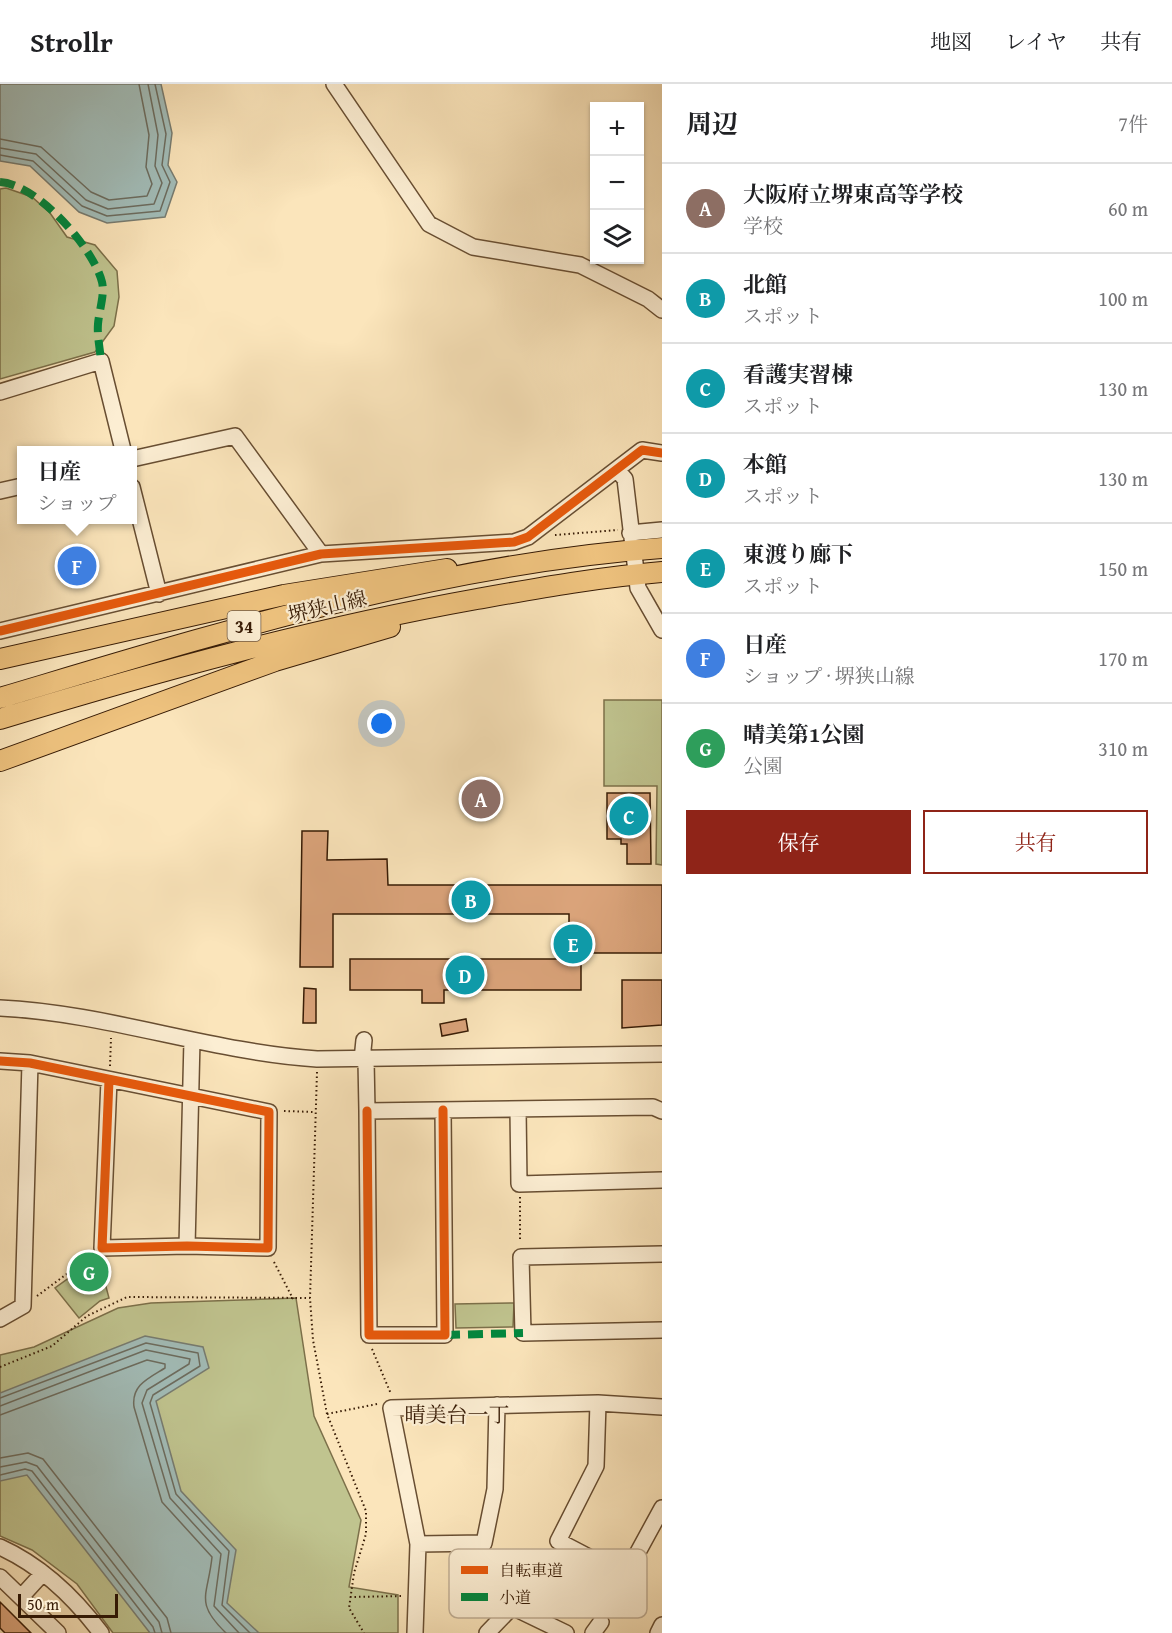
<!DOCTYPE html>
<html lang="ja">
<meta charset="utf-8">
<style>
body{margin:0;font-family:"Gentium Book Plus","Noto Serif JP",serif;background:#f2f2f2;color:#202124}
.controls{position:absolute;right:18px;top:18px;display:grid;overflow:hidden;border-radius:0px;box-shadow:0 2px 4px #0004}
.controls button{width:54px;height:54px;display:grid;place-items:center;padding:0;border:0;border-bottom:2px solid #e0e0e0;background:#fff;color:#202124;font:30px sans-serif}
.scale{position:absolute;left:18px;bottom:15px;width:100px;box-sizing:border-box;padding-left:6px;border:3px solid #371b05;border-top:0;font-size:16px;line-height:21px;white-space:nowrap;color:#371b05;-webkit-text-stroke:4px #fceed3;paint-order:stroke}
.you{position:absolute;left:382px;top:640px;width:21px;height:21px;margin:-15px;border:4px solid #fff;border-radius:50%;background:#1a73e8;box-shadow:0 0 0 9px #1a73e833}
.badge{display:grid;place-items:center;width:39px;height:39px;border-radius:50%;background:#8f2418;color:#fff;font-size:20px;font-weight:700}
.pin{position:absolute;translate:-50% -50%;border:3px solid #fff;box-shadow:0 2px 6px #0006}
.popup{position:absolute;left:17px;top:362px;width:120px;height:78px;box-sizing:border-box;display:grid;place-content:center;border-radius:0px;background:#fff;filter:drop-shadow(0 2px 4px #0005);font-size:20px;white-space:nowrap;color:#757577}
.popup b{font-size:22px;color:#202124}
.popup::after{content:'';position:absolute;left:50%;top:100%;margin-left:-12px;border:12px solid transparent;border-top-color:#fff}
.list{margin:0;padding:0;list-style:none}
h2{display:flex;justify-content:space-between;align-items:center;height:78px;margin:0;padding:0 24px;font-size:26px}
h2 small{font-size:20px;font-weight:400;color:#757577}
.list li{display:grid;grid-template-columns:39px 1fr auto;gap:18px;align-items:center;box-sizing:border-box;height:90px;padding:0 24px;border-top:2px solid #e0e0e0}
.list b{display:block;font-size:22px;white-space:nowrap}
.list p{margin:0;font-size:20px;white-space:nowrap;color:#757577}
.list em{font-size:20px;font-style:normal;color:#757577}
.actions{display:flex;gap:12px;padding:18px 24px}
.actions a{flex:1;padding:14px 0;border:2px solid #8f2418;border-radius:0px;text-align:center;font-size:21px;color:#8f2418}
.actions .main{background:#8f2418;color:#fff}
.icon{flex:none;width:33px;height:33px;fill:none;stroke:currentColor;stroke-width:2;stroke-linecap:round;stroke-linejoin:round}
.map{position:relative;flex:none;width:662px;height:1549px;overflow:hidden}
header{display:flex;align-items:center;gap:36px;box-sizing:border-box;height:84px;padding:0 30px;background:#fff;border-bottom:2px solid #e0e0e0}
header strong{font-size:28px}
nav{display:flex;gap:33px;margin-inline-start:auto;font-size:21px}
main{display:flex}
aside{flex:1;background:#fff}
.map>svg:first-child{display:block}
.green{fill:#c0c48f;stroke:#7c704a;stroke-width:1.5}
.water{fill:#a2bdb9;stroke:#777c71;stroke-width:1.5}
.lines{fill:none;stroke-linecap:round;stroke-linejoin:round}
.shore{stroke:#6c6c5f;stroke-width:1.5}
.building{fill:#dba47b;stroke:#371b05;stroke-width:1.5}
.minor-casing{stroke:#684e32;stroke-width:18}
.major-casing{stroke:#371b05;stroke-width:22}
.path{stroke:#371b05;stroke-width:2;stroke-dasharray:1.5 3;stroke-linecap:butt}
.minor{stroke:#fceed3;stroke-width:15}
.major{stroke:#eec27e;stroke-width:20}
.quiet{stroke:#00873e;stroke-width:8;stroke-dasharray:15 8;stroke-linecap:butt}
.cycleway-casing{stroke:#fceed3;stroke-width:13}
.cycleway{stroke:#e8590c;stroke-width:9}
.labels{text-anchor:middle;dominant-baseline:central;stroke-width:4.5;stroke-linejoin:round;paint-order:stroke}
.shield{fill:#fceed3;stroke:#725a43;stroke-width:1.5}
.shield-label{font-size:18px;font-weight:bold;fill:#371b05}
.street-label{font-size:20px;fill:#371b05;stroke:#fceed3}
.neighbourhood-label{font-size:21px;fill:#371b05;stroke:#fceed3}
.key{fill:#fceed3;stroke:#c1af95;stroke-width:1.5}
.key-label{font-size:16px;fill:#371b05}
</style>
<header>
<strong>Strollr</strong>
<nav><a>地図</a><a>レイヤ</a><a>共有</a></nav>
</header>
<main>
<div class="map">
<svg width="662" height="1549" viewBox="0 0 662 1549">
<rect width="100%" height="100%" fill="#fbe5bb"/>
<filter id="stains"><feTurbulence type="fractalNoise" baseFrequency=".00333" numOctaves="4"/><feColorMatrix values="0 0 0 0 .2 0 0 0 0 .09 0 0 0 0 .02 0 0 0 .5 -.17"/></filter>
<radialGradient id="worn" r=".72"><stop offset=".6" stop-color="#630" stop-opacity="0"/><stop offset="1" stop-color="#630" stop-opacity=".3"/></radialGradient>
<path class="green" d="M6,104L32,113L50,129L67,153L95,161L117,187L119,213L114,242L95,268L0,295V105Z
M604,616H662V781L656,780L657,702H604Z
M98,1173L109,1214L100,1217L79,1234L55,1204Z
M296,1214L314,1332L361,1436L349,1503L398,1511V1549H113L77,1500L32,1466L0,1452V1271L34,1263L118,1224L151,1219Z
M514,1219L513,1243L456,1244L455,1220Z
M491,1467L510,1477V1504L504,1506L484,1495L485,1469Z"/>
<path class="water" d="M0,0H161L172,49L168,81L177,98L165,133L107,139L79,128L30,82L0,77Z
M145,1252L203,1263L209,1284L156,1317L181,1407L236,1466L227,1519L259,1549H150L27,1391L0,1397V1309Z"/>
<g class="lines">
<path class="shore" d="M0,55L41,63L91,108L109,116L147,112L152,100L146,83L149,51L139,0
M0,64L36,70L86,116L108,125L154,120L162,99L155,82L158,51L148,0
M0,71L33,77L82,122L107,132L160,127L170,98L162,81L166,50L155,0
M0,1314L146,1259L198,1269L200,1282L153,1311L150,1319L176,1410L229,1467L222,1521L250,1549
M0,1322L146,1266L190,1275L189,1280L147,1306L142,1319L170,1414L221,1470L214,1522L239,1549
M0,1331L147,1276L165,1280V1284C149,1294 131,1301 134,1323L162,1418L212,1473C208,1512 194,1518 226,1549
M0,1374L28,1369L43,1375L167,1534L171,1549
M0,1383L26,1378L37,1382L159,1538L162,1549
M0,1391L25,1385L32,1387L153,1543L155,1549"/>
</g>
<path class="building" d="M607,709H650L651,780H627V760H621V755H607Z
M302,747H328L327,776L387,775L388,801H662V869H581V906H444V919H422V906H350V875H569V830H333V883H300Z
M622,896H662V941L622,944Z
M304,904L316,905V939H303Z
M466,935L468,947L442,952L440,940Z
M0,1518L31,1549H5L0,1544Z"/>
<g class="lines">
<g class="minor-casing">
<path id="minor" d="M334,0L429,140L473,163L580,181L648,215L662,226
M0,308L101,277L123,366
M132,375L235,352L321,470
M617,386L625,395L638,504L662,546
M132,403L159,510
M0,407L22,402
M630,449L662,446
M0,547L321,470L514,458L528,453L642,366L662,369
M0,924C107,929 210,968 317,975L662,970
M362,976L364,956
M366,976L367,1027L653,1023L662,1027
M0,977L30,979L269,1028L268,1164L187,1162L102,1164L109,996
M518,1025L519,1100L662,1096
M367,1027L369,1251H445L443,1026
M187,1162L192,956
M662,1170L521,1173L523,1249L662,1246
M0,1235L23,1222L30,979
M598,1319L596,1382L558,1457L625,1492L662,1424
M418,1460L484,1459L495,1405L497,1321
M0,1463C42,1482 74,1513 101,1549
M0,1493L58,1549
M22,1512L43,1489
M415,1549L418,1460L391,1324L598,1319L662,1323
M487,1549L512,1523L566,1549
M593,1549L601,1538
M658,1549L662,1541"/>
</g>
<g class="major-casing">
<path id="major" d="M0,575L284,511L447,485
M0,614C215,550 437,480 662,464
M0,635C158,587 315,544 477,515C539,504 600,493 662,488
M0,677L275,577L390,543"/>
</g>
<path class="path" d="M555,451L618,446
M110,982L111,954
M317,988L310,1214L313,1256L327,1330L366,1427V1450L354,1489L349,1524L364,1549
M284,1027L314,1028
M520,1113V1158
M274,1178L293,1215
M37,1212L91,1172
M372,1265L391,1310
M0,1283L52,1262L87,1232L127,1213L310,1214
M327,1330L377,1320
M350,1513L404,1512
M608,1525L619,1503"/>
<use href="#minor" class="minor"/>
<use href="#major" class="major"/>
<path class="quiet" d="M0,98C37,100 93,163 102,198C105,210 99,227 98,240C97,251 100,265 101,277
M445,1251L523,1249"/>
<g class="cycleway-casing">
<path id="cycleway" d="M0,547L321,470L514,458L528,453L642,366L662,369
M0,977L30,979L269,1028L268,1164L187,1162L102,1164L109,996
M367,1027L369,1251H445L443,1026"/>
</g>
<use href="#cycleway" class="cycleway"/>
</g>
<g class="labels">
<rect class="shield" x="227.5" y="527" width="33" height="30" rx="4.5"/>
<g class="shield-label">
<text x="244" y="542">34</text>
</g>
<g class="street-label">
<text transform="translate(327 522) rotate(-13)">堺狭山線</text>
</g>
<g class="neighbourhood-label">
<text x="457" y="1330">晴美台一丁</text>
</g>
</g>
<rect x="449" y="1465" width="198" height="69" rx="9" class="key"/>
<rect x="461" y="1482" width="27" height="8" fill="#e8590c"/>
<rect x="461" y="1509" width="27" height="8" fill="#00873e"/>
<g class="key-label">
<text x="499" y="1492">自転車道</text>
<text x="499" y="1519">小道</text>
</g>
<rect width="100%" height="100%" filter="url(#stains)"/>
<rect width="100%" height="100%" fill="url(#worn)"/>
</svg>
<div class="controls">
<button>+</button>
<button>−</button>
<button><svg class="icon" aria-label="layers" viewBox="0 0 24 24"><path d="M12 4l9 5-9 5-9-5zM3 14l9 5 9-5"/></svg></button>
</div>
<div class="scale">50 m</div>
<div class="you"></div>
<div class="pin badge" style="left:481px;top:715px;background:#8d6e63">A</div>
<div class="pin badge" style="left:471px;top:816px;background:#0f9aa8">B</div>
<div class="pin badge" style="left:629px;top:732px;background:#0f9aa8">C</div>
<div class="pin badge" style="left:465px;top:891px;background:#0f9aa8">D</div>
<div class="pin badge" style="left:573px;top:860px;background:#0f9aa8">E</div>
<div class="pin badge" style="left:77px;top:482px;background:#3f7fe0">F</div>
<div class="popup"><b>日産</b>ショップ</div>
<div class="pin badge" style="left:89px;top:1188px;background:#2e9e5b">G</div>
</div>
<aside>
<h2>周辺<small>7件</small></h2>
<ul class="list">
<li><span class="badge" style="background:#8d6e63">A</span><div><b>大阪府立堺東高等学校</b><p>学校</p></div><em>60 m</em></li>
<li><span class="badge" style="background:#0f9aa8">B</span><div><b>北館</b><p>スポット</p></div><em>100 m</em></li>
<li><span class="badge" style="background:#0f9aa8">C</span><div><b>看護実習棟</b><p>スポット</p></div><em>130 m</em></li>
<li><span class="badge" style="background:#0f9aa8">D</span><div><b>本館</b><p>スポット</p></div><em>130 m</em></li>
<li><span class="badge" style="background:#0f9aa8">E</span><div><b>東渡り廊下</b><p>スポット</p></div><em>150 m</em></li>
<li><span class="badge" style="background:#3f7fe0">F</span><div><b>日産</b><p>ショップ · 堺狭山線</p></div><em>170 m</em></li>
<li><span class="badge" style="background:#2e9e5b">G</span><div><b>晴美第1公園</b><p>公園</p></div><em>310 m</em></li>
</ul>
<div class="actions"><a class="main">保存</a><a>共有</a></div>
</aside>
</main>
